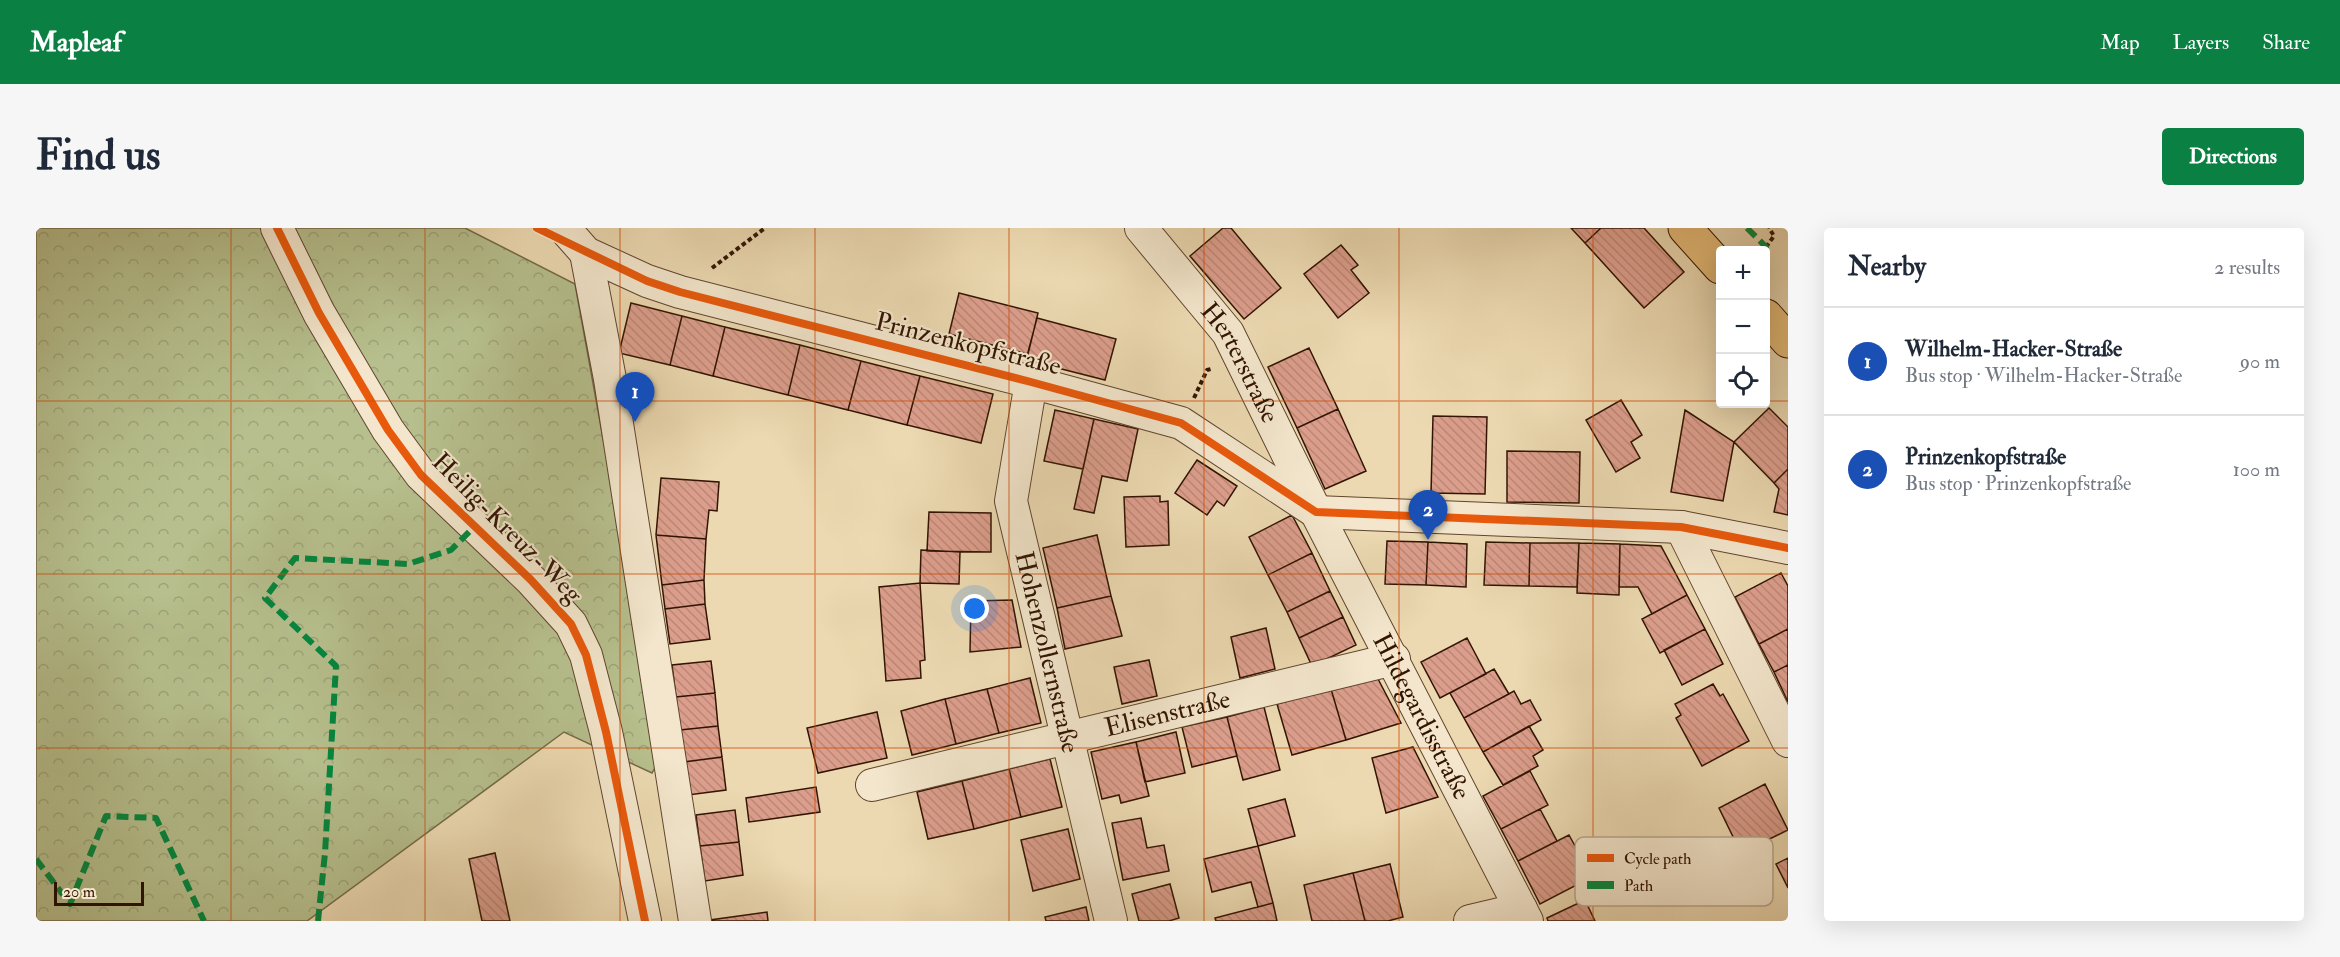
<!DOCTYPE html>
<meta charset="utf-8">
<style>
body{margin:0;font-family:"IM FELL Double Pica",serif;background:#f6f6f7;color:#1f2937}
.controls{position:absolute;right:18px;top:18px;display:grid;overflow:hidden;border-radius:6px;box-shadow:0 6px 24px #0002}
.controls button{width:54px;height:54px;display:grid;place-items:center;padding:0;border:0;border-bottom:2px solid #e0e1e3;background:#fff;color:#1f2937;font:30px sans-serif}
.scale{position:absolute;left:18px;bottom:15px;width:90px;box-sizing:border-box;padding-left:6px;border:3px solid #321403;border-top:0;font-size:16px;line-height:21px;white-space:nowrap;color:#321403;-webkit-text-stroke:4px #f3e6cc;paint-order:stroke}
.you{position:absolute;left:939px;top:381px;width:21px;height:21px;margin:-15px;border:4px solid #fff;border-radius:50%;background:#1a73e8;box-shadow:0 0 0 9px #1a73e833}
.badge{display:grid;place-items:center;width:39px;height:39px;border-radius:50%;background:#0b8043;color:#fff;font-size:20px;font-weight:700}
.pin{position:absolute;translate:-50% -50px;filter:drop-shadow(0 2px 3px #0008)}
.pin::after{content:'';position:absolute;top:32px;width:21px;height:18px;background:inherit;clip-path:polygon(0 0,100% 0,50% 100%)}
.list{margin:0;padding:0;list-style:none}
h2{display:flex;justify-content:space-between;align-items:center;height:78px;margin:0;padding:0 24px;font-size:26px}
h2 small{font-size:20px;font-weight:400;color:#747a83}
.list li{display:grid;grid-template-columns:39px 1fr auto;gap:18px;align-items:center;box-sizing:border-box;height:108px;padding:0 24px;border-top:2px solid #e0e1e3}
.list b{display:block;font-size:22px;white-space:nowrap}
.list p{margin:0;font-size:20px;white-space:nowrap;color:#747a83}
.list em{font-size:20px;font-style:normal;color:#747a83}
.icon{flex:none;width:33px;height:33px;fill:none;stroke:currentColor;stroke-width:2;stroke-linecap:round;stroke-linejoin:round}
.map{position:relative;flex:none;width:1752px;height:693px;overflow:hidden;border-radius:6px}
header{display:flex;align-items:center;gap:36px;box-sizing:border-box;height:84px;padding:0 30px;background:#0b8043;color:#fff}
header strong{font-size:28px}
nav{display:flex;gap:33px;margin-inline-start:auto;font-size:21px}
.intro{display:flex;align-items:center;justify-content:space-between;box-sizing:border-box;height:144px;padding:0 36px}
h1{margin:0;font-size:42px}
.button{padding:15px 27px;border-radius:6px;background:#0b8043;color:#fff;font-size:21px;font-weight:700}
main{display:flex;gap:36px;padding:0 36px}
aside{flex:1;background:#fff;border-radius:6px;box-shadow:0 6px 24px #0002}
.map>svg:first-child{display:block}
.forest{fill:url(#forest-crowns);stroke:#746a48;stroke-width:1.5}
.building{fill:url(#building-back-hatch);stroke:#321403;stroke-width:1.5}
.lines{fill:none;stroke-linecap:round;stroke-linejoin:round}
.street-casing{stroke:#60452e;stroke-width:34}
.primary-casing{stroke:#321403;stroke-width:35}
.path{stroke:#321403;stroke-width:4;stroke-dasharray:4.5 3;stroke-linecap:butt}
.street{stroke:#f3e6cc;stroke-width:32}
.primary{stroke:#e6bc78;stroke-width:33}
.quiet{stroke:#00873e;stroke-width:6;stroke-dasharray:12 6;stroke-linecap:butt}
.cycleway-casing{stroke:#f3e6cc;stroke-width:11}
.cycleway{stroke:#e8590c;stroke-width:8}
.grid{fill:none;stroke:#cd4f0b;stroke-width:1.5;stroke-opacity:0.55}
.labels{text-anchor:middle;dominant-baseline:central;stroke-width:4.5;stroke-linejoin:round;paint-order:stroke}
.street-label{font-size:26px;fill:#321403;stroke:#f3e6cc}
.key{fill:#f3e6cc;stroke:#b9a790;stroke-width:1.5}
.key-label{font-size:16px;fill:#321403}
</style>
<header>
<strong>Mapleaf</strong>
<nav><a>Map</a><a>Layers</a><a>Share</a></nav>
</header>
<div class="intro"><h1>Find us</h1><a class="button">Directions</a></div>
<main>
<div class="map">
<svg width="1752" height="693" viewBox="0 0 1752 693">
<defs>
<pattern id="forest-crowns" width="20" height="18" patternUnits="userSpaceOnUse" patternTransform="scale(1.5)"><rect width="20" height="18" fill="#b6bf8d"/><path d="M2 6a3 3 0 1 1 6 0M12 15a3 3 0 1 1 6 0" fill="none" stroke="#9da378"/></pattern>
<pattern id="building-back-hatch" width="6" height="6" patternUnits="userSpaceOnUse" patternTransform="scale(1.5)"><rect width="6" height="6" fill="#dc9e8c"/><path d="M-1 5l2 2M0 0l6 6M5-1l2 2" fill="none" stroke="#bd8777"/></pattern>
</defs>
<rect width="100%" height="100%" fill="#ecd9b1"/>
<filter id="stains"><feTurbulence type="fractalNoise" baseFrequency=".00333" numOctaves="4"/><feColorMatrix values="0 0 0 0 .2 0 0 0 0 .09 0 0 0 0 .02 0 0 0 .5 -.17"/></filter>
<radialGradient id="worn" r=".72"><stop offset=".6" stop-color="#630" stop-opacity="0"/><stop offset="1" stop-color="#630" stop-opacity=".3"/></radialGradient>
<path class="forest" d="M0,0H429L539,56L625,530L616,545L528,504L271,693H0Z"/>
<path class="building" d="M1187,0H1195L1245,60L1208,91L1154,28Z
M1535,0H1565L1549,15Z
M1565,0H1608L1648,44L1608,80L1549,15Z
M1305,17L1322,37L1315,42L1333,65L1302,90L1268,46Z
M923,65L1002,85L992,126L913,106Z
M595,75L646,88L634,137L583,125Z
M646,88L689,99L677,148L634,137Z
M1001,90L1080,111L1069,152L990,132Z
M689,99L764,117L752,167L677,148Z
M764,117L825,133L812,182L752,167Z
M1273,120L1302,181L1261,200L1232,139Z
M825,133L884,148L871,197L812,182Z
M884,148L957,166L945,215L871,197Z
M1585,172L1606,207L1595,214L1604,230L1580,244L1550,192Z
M1733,180L1752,199V241L1738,255L1698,214Z
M1302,181L1330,243L1289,261L1261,200Z
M1019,182L1058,191L1047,241L1008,233Z
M1649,182L1698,214L1687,273L1635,264Z
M1397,188L1451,189L1449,266L1395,265Z
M1058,191L1102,201L1091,253L1066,248L1058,285L1038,281Z
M1471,223L1544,224L1543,275L1471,274Z
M1161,232L1201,258L1188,278L1181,273L1171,287L1139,265Z
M1752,241V287L1738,284L1743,261L1738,255Z
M625,250L683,254L681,283L673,282L670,311L620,307Z
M1124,268V274L1132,273L1133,317L1090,319L1088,269Z
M893,284L955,285V324L891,323Z
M1256,287L1276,325L1232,347L1213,309Z
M620,307L670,311L668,352L626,357Z
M1061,307L1075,368L1021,380L1007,320Z
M1351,313L1392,314L1390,357L1349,356Z
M1392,314L1431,316L1430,359L1390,357Z
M1450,314L1494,315L1493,358L1448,357Z
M1494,315H1543L1541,359L1493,358Z
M1543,315L1584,316L1583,367L1541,365Z
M1584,316L1625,318L1651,367L1616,386L1602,359H1583Z
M885,322L924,324L923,356L884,355Z
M1276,325L1294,363L1251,384L1232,347Z
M1745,345L1752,358V401L1723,416L1699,369Z
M668,352L669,376L629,381L626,357Z
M884,355L889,432L884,433L885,450L850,453L843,359Z
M1294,363L1307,389L1263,410L1251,384Z
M1651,367L1669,401L1624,425L1606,391Z
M1075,368L1086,408L1029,421L1021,380Z
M976,372L985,419L934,424L935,373Z
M669,376L674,411L634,416L629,381Z
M1307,389L1320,417L1276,438L1263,410Z
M1230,400L1239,441L1204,450L1195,409Z
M1669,401L1687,436L1646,457L1628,422Z
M1752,401V437L1738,444L1723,416Z
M1431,410L1450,446L1404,470L1385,434Z
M1113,432L1121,468L1086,476L1078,439Z
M675,433L679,465L640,469L636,437Z
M1752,437V474L1738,444Z
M1458,441L1473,466L1428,490L1414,465Z
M1341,449L1365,495L1310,512L1295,461Z
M994,450L1005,495L963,505L951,461Z
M1677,456L1684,468L1687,466L1713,513L1666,538L1640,490L1645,487L1639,476Z
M951,461L963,505L920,516L909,471Z
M1295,461L1310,512L1256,527L1241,476Z
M1478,463L1485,476L1494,472L1505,492L1447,524L1428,490Z
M679,465L682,498L644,502L640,469Z
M909,471L920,516L876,527L865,483Z
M1228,479L1244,542L1207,552L1191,489Z
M841,484L851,530L782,545L771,500Z
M1191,489L1201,528L1156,539L1146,499Z
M682,498L686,529L648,534L644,502Z
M1493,498L1507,522L1497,528L1502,538L1467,557L1447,524Z
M1140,504L1149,545L1109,554L1100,514Z
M1100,514L1113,568L1085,575L1083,567L1066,571L1055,524Z
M1377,519L1402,569L1350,585L1336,530Z
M686,529L690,562L652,567L648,534Z
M1014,531L1026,579L985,589L973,541Z
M973,541L985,589L938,601L926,553Z
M1494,543L1512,577L1465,601L1447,568Z
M926,553L938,601L892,611L881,564Z
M1729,556L1752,602L1705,625L1683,580Z
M780,559L784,584L713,594L710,570Z
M1249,571L1259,608L1222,618L1212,581Z
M1504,581L1521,613L1482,633L1465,601Z
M699,582L703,614L664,618L660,587Z
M1105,590L1111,620L1128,617L1133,643L1087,652L1076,595Z
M1032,601L1044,651L997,663L985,612Z
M1533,607L1556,649L1504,676L1482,633Z
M703,614L707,647L669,653L664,618Z
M1222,618L1237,675L1222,679L1215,654L1176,664L1168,631Z
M459,625L474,693H446L433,631Z
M1752,630V660L1740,636Z
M1354,636L1367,689L1352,693H1329L1317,645Z
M1317,645L1329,693H1276L1268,657Z
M1134,656L1143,690L1133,693H1103L1096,666Z
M1549,672L1559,693H1512L1511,690Z
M1237,675L1241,693H1180L1179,690Z
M1050,679L1053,693H1010L1009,689Z
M731,684L732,693H674V692Z"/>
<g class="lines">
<g class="street-casing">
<g id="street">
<path d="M241,0L283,85L352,202L385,247L495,352L535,396L550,427L570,504L609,693"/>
<path d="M528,0L550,25L611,53L644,64L995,154L1145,195L1280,284L1645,299L1752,320"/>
<path id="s1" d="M1105,0L1192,105L1280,284L1491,693"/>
<path d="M550,25L574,151L659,693"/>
<path id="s2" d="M995,154L975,273L1075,693"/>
<path d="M1645,299L1752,513"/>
<path id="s3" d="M836,557L1358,431"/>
<path d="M1434,693L1485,681"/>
</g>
</g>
<g class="primary-casing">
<path id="primary" d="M1649,0L1684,39
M1730,88L1752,113"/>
</g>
<path class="path" d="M1730,19L1738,8L1733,0
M676,40L729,0
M1158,170L1171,142L1175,141"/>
<use href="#street" class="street"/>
<use href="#primary" class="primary"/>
<path class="quiet" d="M1711,0L1730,19L1727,22
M0,631L34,676L70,588L120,590L168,693
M282,693L289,625L300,438L229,370L259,330L372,336L415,322L439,298"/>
<g class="cycleway-casing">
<path id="cycleway" d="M241,0L283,85L352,202L385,247L495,352L535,396L550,427L570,504L609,693
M501,0L611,53L644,64L995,154L1145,195L1280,284L1645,299L1752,320"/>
</g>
<use href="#cycleway" class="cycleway"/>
</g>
<path class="grid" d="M195,0V693M389,0V693M584,0V693M779,0V693M973,0V693M1168,0V693M1363,0V693M1557,0V693M0,173H1684M1730,173H1752M0,346H1752M0,520H1752"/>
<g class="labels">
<g class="street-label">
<text transform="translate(932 116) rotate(14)">Prinzenkopfstraße</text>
<text stroke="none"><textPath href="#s1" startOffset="168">Herterstraße</textPath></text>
<text transform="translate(471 300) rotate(45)">Heilig-Kreuz-Weg</text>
<text stroke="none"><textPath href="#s2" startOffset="276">Hohenzollernstraße</textPath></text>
<text stroke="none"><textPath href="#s3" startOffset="304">Elisenstraße</textPath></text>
<text stroke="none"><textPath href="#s1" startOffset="566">Hildegardisstraße</textPath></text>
</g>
</g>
<rect x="1539" y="609" width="198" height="69" rx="9" class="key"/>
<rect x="1551" y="626" width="27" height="8" fill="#e8590c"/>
<rect x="1551" y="653" width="27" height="8" fill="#00873e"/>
<g class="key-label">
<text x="1588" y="636">Cycle path</text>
<text x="1588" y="663">Path</text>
</g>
<rect width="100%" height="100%" filter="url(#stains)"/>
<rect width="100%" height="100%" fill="url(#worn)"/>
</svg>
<div class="controls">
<button>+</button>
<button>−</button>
<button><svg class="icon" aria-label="locate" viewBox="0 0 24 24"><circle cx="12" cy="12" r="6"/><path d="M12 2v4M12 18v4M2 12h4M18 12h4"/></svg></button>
</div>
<div class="scale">20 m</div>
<div class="you"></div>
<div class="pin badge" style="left:599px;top:194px;background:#1a4fb4">1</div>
<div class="pin badge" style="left:1392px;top:312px;background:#1a4fb4">2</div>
</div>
<aside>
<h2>Nearby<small>2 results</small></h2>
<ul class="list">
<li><span class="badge" style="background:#1a4fb4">1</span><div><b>Wilhelm-Hacker-Straße</b><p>Bus stop · Wilhelm-Hacker-Straße</p></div><em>90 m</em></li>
<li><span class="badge" style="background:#1a4fb4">2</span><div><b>Prinzenkopfstraße</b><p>Bus stop · Prinzenkopfstraße</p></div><em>100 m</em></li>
</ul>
</aside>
</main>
